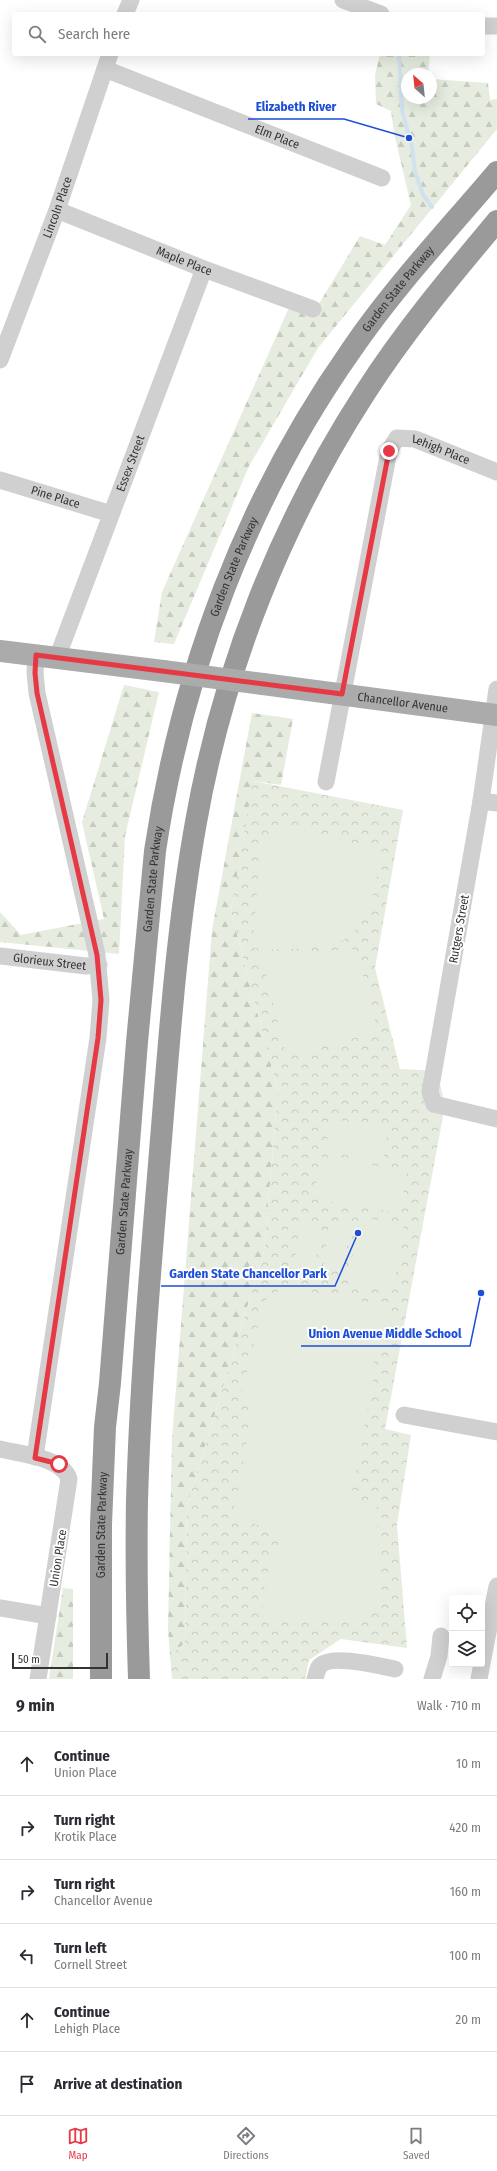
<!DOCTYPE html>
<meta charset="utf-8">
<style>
body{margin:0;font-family:"Fira Sans Condensed",sans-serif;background:#f2f2f3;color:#2b2b33}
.controls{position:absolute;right:12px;bottom:12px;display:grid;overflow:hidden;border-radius:4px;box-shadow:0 4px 16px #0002}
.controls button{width:36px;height:36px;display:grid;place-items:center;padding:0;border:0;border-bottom:1px solid #e1e1e2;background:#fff;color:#2b2b33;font:20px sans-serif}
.compass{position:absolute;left:401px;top:68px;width:36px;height:36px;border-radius:50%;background:#fff;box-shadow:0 4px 16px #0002;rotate:333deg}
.scale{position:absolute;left:12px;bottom:10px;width:96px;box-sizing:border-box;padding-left:4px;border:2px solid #333;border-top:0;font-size:11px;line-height:14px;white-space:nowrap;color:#333;-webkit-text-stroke:3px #fff;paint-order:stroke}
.stop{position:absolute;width:12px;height:12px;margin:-9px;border:3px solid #e63946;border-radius:50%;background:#fff}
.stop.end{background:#e63946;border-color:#fff;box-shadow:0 1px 4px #0008}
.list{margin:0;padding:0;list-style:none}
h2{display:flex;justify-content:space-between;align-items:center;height:52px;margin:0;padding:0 16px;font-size:17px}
h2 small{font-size:13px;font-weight:400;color:#7c7c81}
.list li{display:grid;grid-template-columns:26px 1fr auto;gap:12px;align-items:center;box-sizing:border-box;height:64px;padding:0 16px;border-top:1px solid #e1e1e2}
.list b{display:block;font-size:15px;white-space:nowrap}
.list p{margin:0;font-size:13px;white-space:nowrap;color:#7c7c81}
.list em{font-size:13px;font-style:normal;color:#7c7c81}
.icon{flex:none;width:22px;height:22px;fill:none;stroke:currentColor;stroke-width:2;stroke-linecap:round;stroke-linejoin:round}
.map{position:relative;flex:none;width:497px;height:1679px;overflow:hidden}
.search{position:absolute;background:#fff;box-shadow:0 4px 16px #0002;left:12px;right:12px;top:12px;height:44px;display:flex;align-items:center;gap:10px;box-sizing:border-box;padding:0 14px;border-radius:4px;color:#7c7c81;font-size:15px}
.sheet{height:436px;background:#fff}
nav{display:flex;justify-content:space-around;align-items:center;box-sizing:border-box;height:56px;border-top:1px solid #e1e1e2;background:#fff;font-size:11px;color:#7c7c81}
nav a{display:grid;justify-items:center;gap:2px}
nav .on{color:#e63946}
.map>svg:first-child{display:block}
.forest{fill:url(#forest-firs)}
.park{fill:url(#park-crowns)}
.garden{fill:#e6ecdf}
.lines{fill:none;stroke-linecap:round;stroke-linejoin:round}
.stream{stroke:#cfe2ee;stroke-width:4}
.minor{stroke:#d0d0d0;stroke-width:17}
.major{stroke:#ababab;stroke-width:22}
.highway{stroke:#9a9a9a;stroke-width:22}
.major-bridge{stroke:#ababab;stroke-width:22}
.route{stroke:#e63946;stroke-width:5}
.labels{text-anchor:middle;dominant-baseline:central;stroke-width:4;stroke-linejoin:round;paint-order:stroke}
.street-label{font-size:12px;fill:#333;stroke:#fff}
.leader{fill:none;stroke:#1d4ed8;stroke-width:1.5}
.callout-dot{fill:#1d4ed8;stroke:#fff;stroke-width:1.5}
.callout-label{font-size:13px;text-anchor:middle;font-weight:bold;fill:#1d4ed8;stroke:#fff;stroke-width:4;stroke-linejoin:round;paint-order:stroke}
</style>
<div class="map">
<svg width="497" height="1679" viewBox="0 0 497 1679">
<defs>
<pattern id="forest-firs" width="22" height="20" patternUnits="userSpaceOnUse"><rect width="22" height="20" fill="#e6ecdf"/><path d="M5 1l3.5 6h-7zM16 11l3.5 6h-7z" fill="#c6cbc0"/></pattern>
<pattern id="park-crowns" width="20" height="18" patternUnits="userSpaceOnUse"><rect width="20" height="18" fill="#e6ecdf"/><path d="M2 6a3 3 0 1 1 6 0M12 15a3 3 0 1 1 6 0" fill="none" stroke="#c6cbc0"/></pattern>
</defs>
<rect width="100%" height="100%" fill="#fff"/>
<path class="forest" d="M380,54H430L428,74H407V98H431V79L488,83L490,100L497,99V129L318,348L249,466L174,644L154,642L162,592L292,301L314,312L360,236L385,245L411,205L394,133L391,111L376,104L375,75Z
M124,685L159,692L125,836L119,954L0,942V912L21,935L104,919L82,822Z
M252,713L293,719L281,785L254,781L231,911L278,1091L264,1252L187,1506L185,1643L170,1655L168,1629L172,1439L212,930Z
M63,1588L73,1589V1679H49Z"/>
<path class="park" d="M253,781L403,810L375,968L400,1069L437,1071L445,1105L385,1429L411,1435L397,1525L407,1648L341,1639L309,1660L305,1679H172L170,1655L185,1643L187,1506L264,1252L278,1091L231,911Z"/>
<path class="garden" d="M273,830L308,831L380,850C377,881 372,926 340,942C336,944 329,944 325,945C300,950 277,950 252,948L262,839Z
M356,949L378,1032L286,1055L261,955Z
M331,1119L388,1128L383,1161L325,1152Z
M321,1157L407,1171L400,1213L314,1199Z
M359,1217L404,1224L393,1291L348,1284Z
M301,1220L321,1223L315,1268L294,1265Z
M329,1224L350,1227L343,1272L323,1269Z
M285,1287L391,1307L383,1342L371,1369L375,1370L350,1503L377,1502L380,1604L365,1620L262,1619C262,1582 270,1563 284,1530L232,1520L254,1405L240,1400L264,1301Z"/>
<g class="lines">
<path class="stream" d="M399,54L402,110L412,147L415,172L423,195L432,207"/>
<g class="minor">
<path d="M343,0L381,14"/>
<path d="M125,14L131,0"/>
<path d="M483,26H497"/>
<path id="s1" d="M105,69L382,178"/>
<path id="s2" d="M57,210L204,269L313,309"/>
<path id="s3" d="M0,360L57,210L110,54"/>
<path id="s4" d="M0,480L111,514"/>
<path id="s5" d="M57,658L204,269"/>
<path d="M497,689L481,801L430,1092L434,1104L497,1119"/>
<path id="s6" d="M326,782L389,451L397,438L415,439L497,472"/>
<path d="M481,801L497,803"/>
<path id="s7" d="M0,956L86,966L99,965"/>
<path d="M404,1415L497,1432"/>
<path d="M0,1449C20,1454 62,1457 69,1479L38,1679"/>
<path d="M35,1457L98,1038L101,1000L97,955L37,693L35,673L36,655"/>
<path d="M0,1608L48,1616"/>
<path d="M315,1679C316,1676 317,1670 319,1667C329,1653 380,1666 395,1669"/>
<path d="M432,1679L439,1656L441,1636"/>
<path d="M479,1679L497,1586"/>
</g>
<g class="major">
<path d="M0,651L163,671"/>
<path id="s8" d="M263,684L497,715"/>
</g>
<g class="highway">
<path id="s9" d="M101,1679V1524L105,1427L110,1383L137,1042L155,851C182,671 247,498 352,349C395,286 448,230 497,172"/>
<path d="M139,1679C137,1620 136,1560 137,1501C140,1393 149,1284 158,1176C168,1058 175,939 196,822C223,669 281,523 365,393C404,332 451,276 497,221"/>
</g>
<path class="major-bridge" d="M163,671L263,684"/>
</g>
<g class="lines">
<path class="route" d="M59,1464L35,1458L98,1038L101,1000L97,955L37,693L35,673L36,655L342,694L389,451"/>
</g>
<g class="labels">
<g class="street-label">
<text stroke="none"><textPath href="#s1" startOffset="185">Elm Place</textPath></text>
<text stroke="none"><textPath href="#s3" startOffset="163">Lincoln Place</textPath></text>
<text stroke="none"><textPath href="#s2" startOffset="137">Maple Place</textPath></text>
<text stroke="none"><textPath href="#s9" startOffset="1450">Garden State Parkway</textPath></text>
<text stroke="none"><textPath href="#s6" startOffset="398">Lehigh Place</textPath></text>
<text stroke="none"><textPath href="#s5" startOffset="208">Essex Street</textPath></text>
<text stroke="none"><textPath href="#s4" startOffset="58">Pine Place</textPath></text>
<text stroke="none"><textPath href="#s9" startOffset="1126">Garden State Parkway</textPath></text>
<text stroke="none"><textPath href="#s8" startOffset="141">Chancellor Avenue</textPath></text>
<text stroke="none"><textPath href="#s9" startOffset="802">Garden State Parkway</textPath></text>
<text transform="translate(459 929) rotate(-80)">Rutgers Street</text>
<text stroke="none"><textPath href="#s7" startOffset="50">Glorieux Street</textPath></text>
<text stroke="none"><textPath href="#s9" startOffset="478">Garden State Parkway</textPath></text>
<text stroke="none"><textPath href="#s9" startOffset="154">Garden State Parkway</textPath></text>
<text transform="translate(58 1558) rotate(-81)">Union Place</text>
</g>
</g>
<path class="leader" d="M409 138L344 119H248M358 1233L335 1286H161M481 1293L470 1346H301"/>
<g class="callout-dot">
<circle cx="409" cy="138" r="4"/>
<circle cx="358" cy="1233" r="4"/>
<circle cx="481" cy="1293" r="4"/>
</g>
<g class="callout-label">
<text x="296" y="111">Elizabeth River</text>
<text x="248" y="1278">Garden State Chancellor Park</text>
<text x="385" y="1338">Union Avenue Middle School</text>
</g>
</svg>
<div class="controls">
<button><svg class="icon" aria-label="locate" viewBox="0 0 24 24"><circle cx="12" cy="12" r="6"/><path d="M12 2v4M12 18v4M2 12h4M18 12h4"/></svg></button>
<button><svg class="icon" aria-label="layers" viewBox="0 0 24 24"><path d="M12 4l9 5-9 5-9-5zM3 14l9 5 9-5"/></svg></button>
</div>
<svg class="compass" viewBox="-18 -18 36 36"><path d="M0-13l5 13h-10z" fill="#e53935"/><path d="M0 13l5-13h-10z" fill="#7c7c81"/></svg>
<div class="scale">50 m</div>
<div class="stop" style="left:59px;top:1464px"></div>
<div class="stop end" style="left:389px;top:451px"></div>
<div class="search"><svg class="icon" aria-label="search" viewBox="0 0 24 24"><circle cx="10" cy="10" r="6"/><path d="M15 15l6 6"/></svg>Search here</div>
</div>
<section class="sheet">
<h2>9 min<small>Walk · 710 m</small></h2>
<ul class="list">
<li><svg class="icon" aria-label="ahead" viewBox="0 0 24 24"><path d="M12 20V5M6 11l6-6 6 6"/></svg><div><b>Continue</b><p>Union Place</p></div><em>10 m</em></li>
<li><svg class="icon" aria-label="right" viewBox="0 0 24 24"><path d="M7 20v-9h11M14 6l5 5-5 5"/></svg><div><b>Turn right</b><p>Krotik Place</p></div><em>420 m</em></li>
<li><svg class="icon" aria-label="right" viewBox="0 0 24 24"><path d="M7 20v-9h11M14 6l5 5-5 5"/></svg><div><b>Turn right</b><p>Chancellor Avenue</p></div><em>160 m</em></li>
<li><svg class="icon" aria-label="left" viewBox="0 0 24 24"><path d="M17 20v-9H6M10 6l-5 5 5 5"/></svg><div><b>Turn left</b><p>Cornell Street</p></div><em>100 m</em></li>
<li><svg class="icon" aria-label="ahead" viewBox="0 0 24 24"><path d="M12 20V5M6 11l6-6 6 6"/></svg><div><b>Continue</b><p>Lehigh Place</p></div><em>20 m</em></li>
<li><svg class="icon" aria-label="arrive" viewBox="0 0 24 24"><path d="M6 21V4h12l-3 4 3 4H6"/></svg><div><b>Arrive at destination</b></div></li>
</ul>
</section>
<nav>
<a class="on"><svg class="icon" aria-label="map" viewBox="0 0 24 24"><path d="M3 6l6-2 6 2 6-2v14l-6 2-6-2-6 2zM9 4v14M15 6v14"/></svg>Map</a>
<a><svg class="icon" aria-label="directions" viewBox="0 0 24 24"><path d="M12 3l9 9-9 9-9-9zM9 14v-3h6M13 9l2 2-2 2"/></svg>Directions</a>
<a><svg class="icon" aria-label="saved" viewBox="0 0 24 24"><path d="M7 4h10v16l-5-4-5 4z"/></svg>Saved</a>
</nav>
